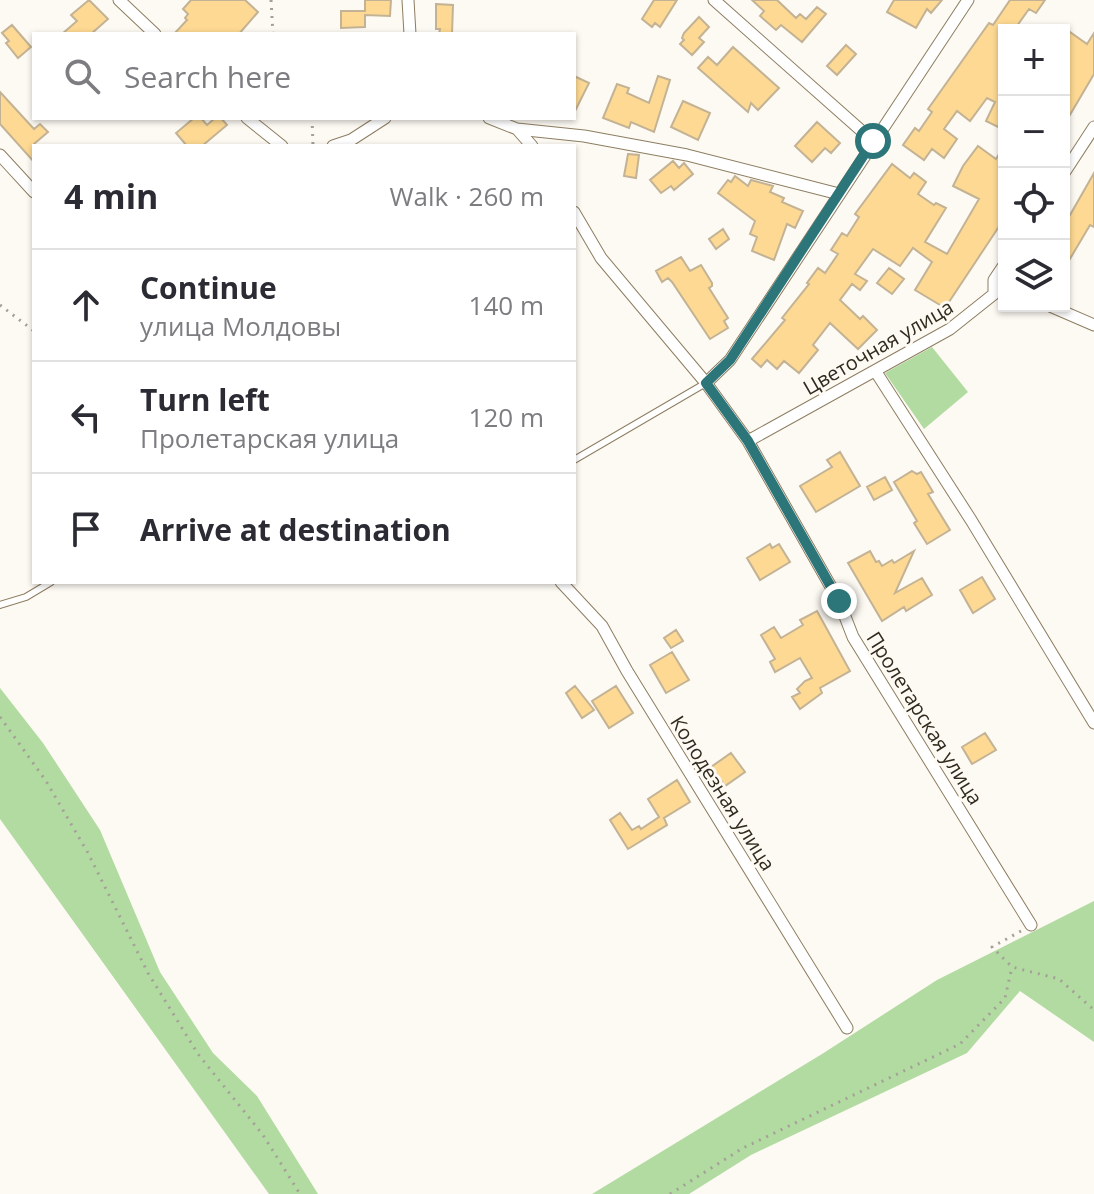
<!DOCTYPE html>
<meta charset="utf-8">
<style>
body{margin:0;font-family:"Open Sans",sans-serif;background:#f7f7f7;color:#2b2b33}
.controls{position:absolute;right:24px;top:24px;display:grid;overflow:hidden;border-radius:0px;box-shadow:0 2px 6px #0004}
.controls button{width:72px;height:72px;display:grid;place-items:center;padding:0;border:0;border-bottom:2px solid #e1e1e2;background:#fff;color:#2b2b33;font:40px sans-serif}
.stop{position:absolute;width:24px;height:24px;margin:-18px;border:6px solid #2c767a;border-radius:50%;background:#fff}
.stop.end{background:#2c767a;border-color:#fff;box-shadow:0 2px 8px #0008}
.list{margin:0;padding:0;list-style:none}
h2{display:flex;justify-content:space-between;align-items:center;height:104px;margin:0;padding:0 32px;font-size:34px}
h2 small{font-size:26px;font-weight:400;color:#7c7c81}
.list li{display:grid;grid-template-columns:52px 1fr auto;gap:24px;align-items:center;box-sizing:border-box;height:112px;padding:0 32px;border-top:2px solid #e1e1e2}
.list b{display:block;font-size:30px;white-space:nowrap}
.list p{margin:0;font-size:26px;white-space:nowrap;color:#7c7c81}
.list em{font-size:26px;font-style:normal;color:#7c7c81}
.icon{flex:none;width:44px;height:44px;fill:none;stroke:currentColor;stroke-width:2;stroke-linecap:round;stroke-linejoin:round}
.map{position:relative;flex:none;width:1094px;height:1194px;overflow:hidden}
.search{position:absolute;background:#fff;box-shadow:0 2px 6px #0004;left:32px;top:32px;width:544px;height:88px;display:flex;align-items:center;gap:20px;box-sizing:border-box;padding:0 28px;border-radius:0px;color:#7c7c81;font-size:30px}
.panel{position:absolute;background:#fff;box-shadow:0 2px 6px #0004;left:32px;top:144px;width:544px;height:440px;border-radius:0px}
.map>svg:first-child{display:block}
.green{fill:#b2dba1}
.building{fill:#fdd993;stroke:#c3b394;stroke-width:2}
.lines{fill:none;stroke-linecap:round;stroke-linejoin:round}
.service-casing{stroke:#8d7e61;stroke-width:8}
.minor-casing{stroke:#8d7e61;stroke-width:13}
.path{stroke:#a5a097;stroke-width:3;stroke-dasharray:2 6;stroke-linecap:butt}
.service{stroke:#fff;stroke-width:6}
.minor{stroke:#fff;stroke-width:11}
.route{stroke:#2c767a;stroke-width:10}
.labels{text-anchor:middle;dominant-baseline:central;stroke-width:6;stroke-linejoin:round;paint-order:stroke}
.street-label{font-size:20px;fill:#312a1e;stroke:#fdf9f3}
</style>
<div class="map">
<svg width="1094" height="1194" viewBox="0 0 1094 1194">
<rect width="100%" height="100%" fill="#fdf9f3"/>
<path class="green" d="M932,347L968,392L924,429L885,373Z
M0,688L43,743L100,830L160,972L213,1053L257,1096L318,1194H269L0,819Z
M1094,901V1042L1020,991L967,1053L751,1155L689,1194H592L822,1054L937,980Z"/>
<path class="building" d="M89,0L108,19L91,34H62L77,21L71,15Z
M191,0H245L258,12L239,34H174L187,20L185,18L188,14L183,9Z
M365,0H391L390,16L365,15V27L341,28V11H365Z
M654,0H677L660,27L655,23L652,27L642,19Z
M752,0H777L796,18L800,14L806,19L817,7L826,14L802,42L781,25L776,30L760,16L764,11Z
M894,0H942L931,13L927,9L916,28L887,12Z
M1010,0H1045L1036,13L1029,9L1014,30H1004V130L986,121L995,102L987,98L970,121L957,111L944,129L957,139L944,158L932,149L924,160L903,145L915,128L919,131L932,112L928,109L989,23L993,25Z
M436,4L453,5L452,34H439L440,29H436Z
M699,17L709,27L699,38L704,42L692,55L680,44L684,40L682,38L684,33Z
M12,25L31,47L18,58L6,43L9,41L2,33Z
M1070,32L1087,44L1094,33V74L1064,125V41Z
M846,45L856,54L837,75L827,66Z
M733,47L779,88L758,110L751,103L748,112L698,68L708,57L717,65Z
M574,76L589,83L574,113Z
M658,76L670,80L654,132L631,122L629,128L603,118L617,84L629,88L627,93L649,103Z
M0,92L34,129L40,124L48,132L34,144V162L0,124Z
M683,101L710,113L698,140L671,127Z
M194,118H201L207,125L215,118H221L227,125L202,146H187L176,133Z
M817,122L840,143L831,153L825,148L812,162L795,146Z
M978,146L996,159L1004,146V219L945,308L915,290L932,262L913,248L900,266L873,249L855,274L867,281L860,290L852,284L840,300L860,319L863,316L877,330L858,349L830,323L813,345L818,350L799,373L784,361L777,369L767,360L761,367L752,359L785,320L782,318L809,284L807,283L818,268L825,273L838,254L831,250L842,233L847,236L859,217L855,214L892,164L910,178L914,173L926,182L918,194L934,205L936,203L946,208L925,242L947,254L979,199L953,186L963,166Z
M628,154L639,155L636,178L624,176Z
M673,161L679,168L684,163L693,174L674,190L671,186L661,193L650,180Z
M1094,173V227L1090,225L1064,269V220L1070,215Z
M735,176L748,186L751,180L773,186L770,192L784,198L782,202L803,211L795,228L787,224L774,260L752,251L757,237L750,234L755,221L718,193L728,180L731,182Z
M723,229L729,239L716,249L709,239Z
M681,257L690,271L701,265L712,283V286L709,288L728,318L724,321L728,328L710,339L672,282L668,278L662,282L656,271Z
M889,268L904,279L892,294L877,283Z
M840,452L860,486L816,512L800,486L832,467L827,460Z
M912,471L917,474L921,472L933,492L928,494L950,530L927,544L914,523L917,521L894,482Z
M885,477L892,490L874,500L867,487Z
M770,544L772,548L779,544L790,562L760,580L747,558Z
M870,551L876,562L879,561L882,566L892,560L894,563L914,551L895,593L922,578L932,595L906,611L904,607L882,621L848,563Z
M982,577L995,599L973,613L960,590Z
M817,611L850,671L820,688L822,693L800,709L792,697L800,693L797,689L805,681L812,678L800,658L775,672L770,662L775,659L761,635L774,627L781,638L803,625L800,620Z
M676,630L683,641L671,648L664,638Z
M672,652L689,680L666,693L650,665Z
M575,686L594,710L582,718L566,693Z
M616,686L633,713L609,728L592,701Z
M985,733L996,750L972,764L962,747Z
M731,753L745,772L725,786L711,767Z
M677,780L690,802L664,818L667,825L628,849L610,820L620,813L632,830L639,826L641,829L659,817L648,799Z"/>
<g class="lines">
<g class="service-casing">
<path id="service" d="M574,460L706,383
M0,605L26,597L51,582"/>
</g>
<g class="minor-casing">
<path id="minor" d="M119,0L155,34
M408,0L410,34
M714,0L873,141
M247,118L282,146
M489,118L517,129L532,146
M517,129L584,136L687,155L839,194
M333,146L351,140L385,118
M0,155L34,192
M1064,173L1094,127
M574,212L601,258L706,383L748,441L839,601L853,637L1031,925
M1050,306L1094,325
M876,372L971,520L1094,723
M706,383L730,360L968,0
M748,441L950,329L994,294V280L1004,265
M561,582L602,626L627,671L847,1028"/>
</g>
<path class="path" d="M271,0L273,34
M312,118L313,146
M0,305L34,331
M0,717L46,781L88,853L148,973L198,1054L263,1135L300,1194
M1021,931L992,947L1012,967L1059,979L1094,1010
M670,1194L743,1148L960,1044L1005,998L1012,967"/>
<use href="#service" class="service"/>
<use href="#minor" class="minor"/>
</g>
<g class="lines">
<path class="route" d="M839,601L748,441L706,383L730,360L873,141"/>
</g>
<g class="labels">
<g class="street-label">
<text transform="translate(878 347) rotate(-30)">Цветочная улица</text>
<text transform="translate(925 718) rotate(58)">Пролетарская улица</text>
<text transform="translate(723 793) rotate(58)">Колодезная улица</text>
</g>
</g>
</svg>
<div class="controls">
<button>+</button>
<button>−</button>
<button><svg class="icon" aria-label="locate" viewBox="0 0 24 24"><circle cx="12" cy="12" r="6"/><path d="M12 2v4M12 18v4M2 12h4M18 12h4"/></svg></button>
<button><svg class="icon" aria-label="layers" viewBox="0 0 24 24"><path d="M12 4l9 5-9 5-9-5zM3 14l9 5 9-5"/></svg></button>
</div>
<div class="stop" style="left:873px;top:141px"></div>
<div class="stop end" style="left:839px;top:601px"></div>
<div class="search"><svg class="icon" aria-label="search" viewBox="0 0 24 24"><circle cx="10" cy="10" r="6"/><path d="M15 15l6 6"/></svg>Search here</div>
<section class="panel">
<h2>4 min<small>Walk · 260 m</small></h2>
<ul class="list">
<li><svg class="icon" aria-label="ahead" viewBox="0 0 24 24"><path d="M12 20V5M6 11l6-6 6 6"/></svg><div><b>Continue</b><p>улица Молдовы</p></div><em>140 m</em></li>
<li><svg class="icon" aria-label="left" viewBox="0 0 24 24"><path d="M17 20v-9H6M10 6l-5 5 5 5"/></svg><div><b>Turn left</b><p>Пролетарская улица</p></div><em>120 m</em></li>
<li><svg class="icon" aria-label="arrive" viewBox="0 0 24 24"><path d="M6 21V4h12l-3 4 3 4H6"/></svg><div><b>Arrive at destination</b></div></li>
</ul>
</section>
</div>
